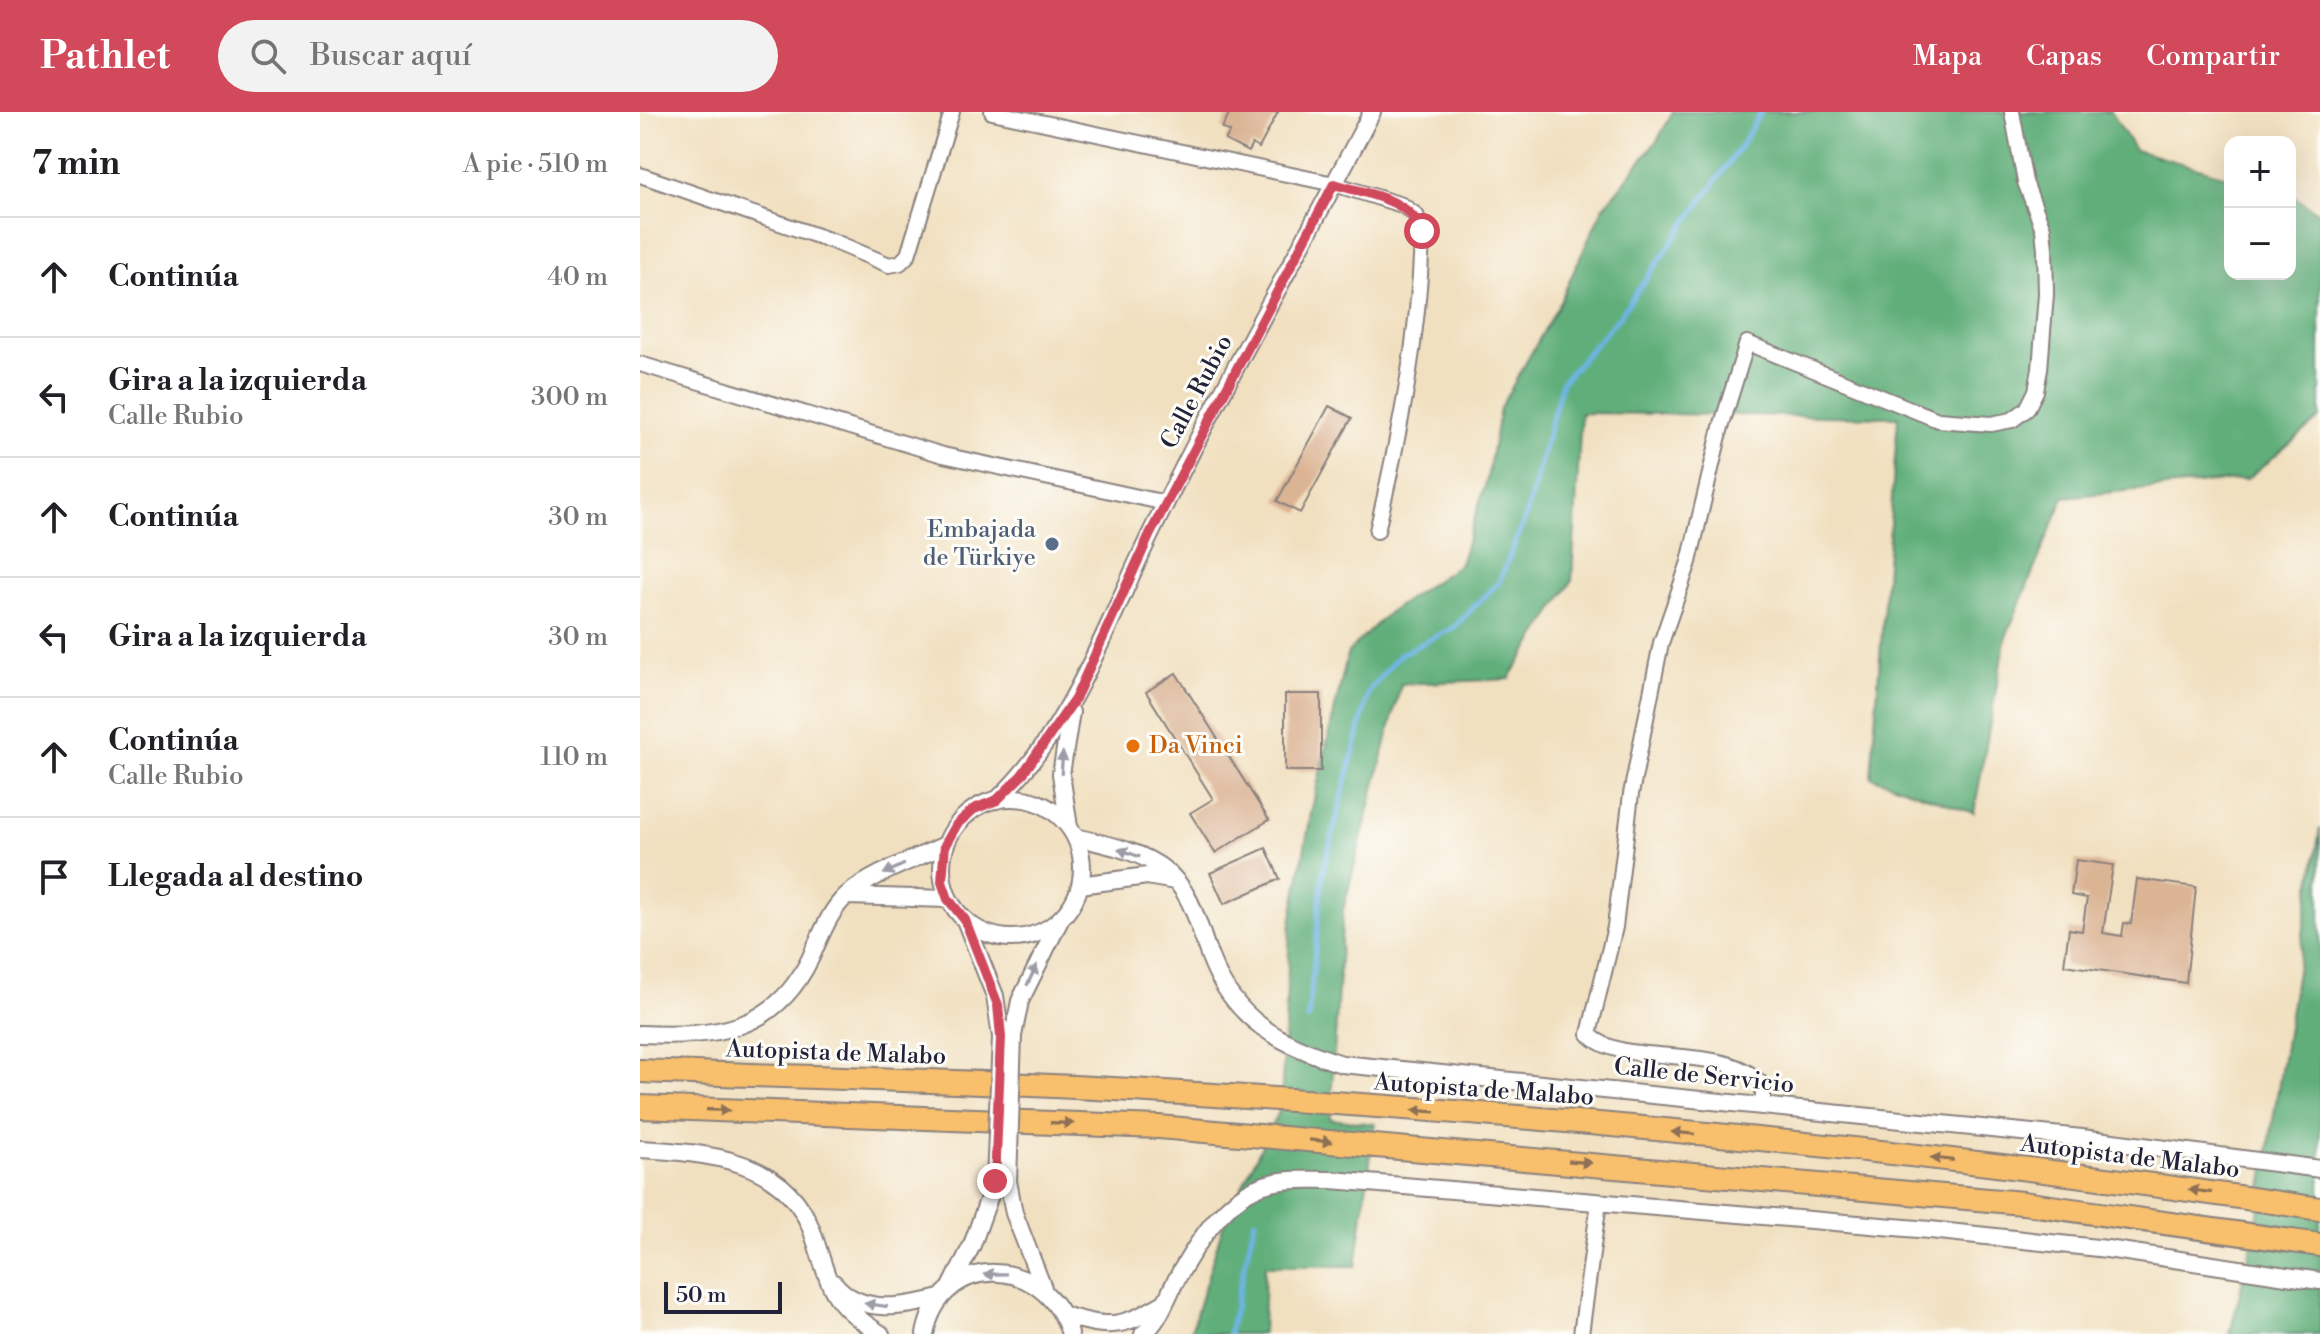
<!DOCTYPE html>
<html lang="es">
<meta charset="utf-8">
<style>
body{margin:0;font-family:"Libre Bodoni",serif;background:#f2f2f2;color:#202124}
.controls{position:absolute;right:24px;top:24px;display:grid;overflow:hidden;border-radius:16px;box-shadow:0 8px 32px #0002}
.controls button{width:72px;height:72px;display:grid;place-items:center;padding:0;border:0;border-bottom:2px solid #e0e0e0;background:#fff;color:#202124;font:40px sans-serif}
.scale{position:absolute;left:24px;bottom:20px;width:118px;box-sizing:border-box;padding-left:8px;border:4px solid #22223b;border-top:0;font-size:22px;line-height:28px;white-space:nowrap;color:#22223b;-webkit-text-stroke:6px #fdfcf7;paint-order:stroke}
.stop{position:absolute;width:24px;height:24px;margin:-18px;border:6px solid #d1495b;border-radius:50%;background:#fff}
.stop.end{background:#d1495b;border-color:#fff;box-shadow:0 2px 8px #0008}
.list{margin:0;padding:0;list-style:none}
h2{display:flex;justify-content:space-between;align-items:center;height:104px;margin:0;padding:0 32px;font-size:34px}
h2 small{font-size:26px;font-weight:400;color:#757577}
.list li{display:grid;grid-template-columns:52px 1fr auto;gap:24px;align-items:center;box-sizing:border-box;height:120px;padding:0 32px;border-top:2px solid #e0e0e0}
.list b{display:block;font-size:30px;white-space:nowrap}
.list p{margin:0;font-size:26px;white-space:nowrap;color:#757577}
.list em{font-size:26px;font-style:normal;color:#757577}
.icon{flex:none;width:44px;height:44px;fill:none;stroke:currentColor;stroke-width:2;stroke-linecap:round;stroke-linejoin:round}
.map{position:relative;flex:none;width:1680px;height:1222px;overflow:hidden}
header{display:flex;align-items:center;gap:48px;box-sizing:border-box;height:112px;padding:0 40px;background:#d1495b;color:#fff}
header strong{font-size:38px}
nav{display:flex;gap:44px;margin-inline-start:auto;font-size:28px}
.search{width:560px;height:72px;background:#f2f2f2;display:flex;align-items:center;gap:20px;box-sizing:border-box;padding:0 28px;border-radius:44px;color:#757577;font-size:30px}
main{display:flex}
aside{flex:1;background:#fff}
.map>svg:first-child{display:block}
.forest{fill:#60af7a;stroke:#41685a;stroke-width:2}
.lines{fill:none;stroke-linecap:round;stroke-linejoin:round}
.stream{stroke:#6eb5e5;stroke-width:5}
.building{fill:#dbb494}
.minor-casing{stroke:#8a817e;stroke-width:18}
.tertiary-casing{stroke:#8a817e;stroke-width:20}
.trunk-casing{stroke:#8a817e;stroke-width:26}
.minor{stroke:#fff;stroke-width:14}
.tertiary{stroke:#fff;stroke-width:16}
.trunk{stroke:#f8bf6c;stroke-width:22}
.tertiary-bridge-casing{stroke:#8a817e;stroke-width:20;stroke-linecap:butt}
.tertiary-bridge{stroke:#fff;stroke-width:16}
.oneway{fill:#9c9ca7}
.oneway2{fill:#8d7054}
.route{stroke:#d1495b;stroke-width:10}
.service-dot{fill:#5c6f8a;stroke:#fdfcf7;stroke-width:3}
.food-dot{fill:#e8710a;stroke:#fdfcf7;stroke-width:3}
.labels{text-anchor:middle;dominant-baseline:central;stroke-width:6;stroke-linejoin:round;paint-order:stroke}
.street-label{font-size:24px;fill:#22223b;stroke:#fdfcf7}
.service-label{font-size:24px;fill:#4e5e75;stroke:#fdfcf7;text-anchor:end}
.food-label{font-size:24px;fill:#c56008;stroke:#fdfcf7;text-anchor:start}
</style>
<header>
<strong>Pathlet</strong>
<div class="search"><svg class="icon" aria-label="search" viewBox="0 0 24 24"><circle cx="10" cy="10" r="6"/><path d="M15 15l6 6"/></svg>Buscar aquí</div>
<nav><a>Mapa</a><a>Capas</a><a>Compartir</a></nav>
</header>
<main>
<aside>
<h2>7 min<small>A pie · 510 m</small></h2>
<ul class="list">
<li><svg class="icon" aria-label="ahead" viewBox="0 0 24 24"><path d="M12 20V5M6 11l6-6 6 6"/></svg><div><b>Continúa</b></div><em>40 m</em></li>
<li><svg class="icon" aria-label="left" viewBox="0 0 24 24"><path d="M17 20v-9H6M10 6l-5 5 5 5"/></svg><div><b>Gira a la izquierda</b><p>Calle Rubio</p></div><em>300 m</em></li>
<li><svg class="icon" aria-label="ahead" viewBox="0 0 24 24"><path d="M12 20V5M6 11l6-6 6 6"/></svg><div><b>Continúa</b></div><em>30 m</em></li>
<li><svg class="icon" aria-label="left" viewBox="0 0 24 24"><path d="M17 20v-9H6M10 6l-5 5 5 5"/></svg><div><b>Gira a la izquierda</b></div><em>30 m</em></li>
<li><svg class="icon" aria-label="ahead" viewBox="0 0 24 24"><path d="M12 20V5M6 11l6-6 6 6"/></svg><div><b>Continúa</b><p>Calle Rubio</p></div><em>110 m</em></li>
<li><svg class="icon" aria-label="arrive" viewBox="0 0 24 24"><path d="M6 21V4h12l-3 4 3 4H6"/></svg><div><b>Llegada al destino</b></div></li>
</ul>
</aside>
<div class="map">
<svg width="1680" height="1222" viewBox="0 0 1680 1222">
<rect width="100%" height="100%" fill="#fdfcf7"/>
<filter id="ink" filterUnits="userSpaceOnUse"><feTurbulence type="fractalNoise" baseFrequency=".0125" numOctaves="2"/><feDisplacementMap in="SourceGraphic" scale="16" xChannelSelector="R" yChannelSelector="G"/><feConvolveMatrix kernelMatrix="1 2 1 2 8 2 1 2 1" color-interpolation-filters="sRGB"/></filter>
<filter id="wash" filterUnits="userSpaceOnUse"><feTurbulence type="fractalNoise" baseFrequency=".006" numOctaves="4" result="noise"/><feDisplacementMap in="SourceGraphic" scale="32" xChannelSelector="R" yChannelSelector="G"/><feGaussianBlur stdDeviation="1.8" result="paint"/><feColorMatrix in="noise" values="0 0 0 0 0 0 0 0 0 0 0 0 0 0 0 0 0 1.4 0 .05"/><feComposite in="paint" operator="in"/></filter>
<g filter="url(#wash)">
<rect width="100%" height="100%" fill="#f1e0c0"/>
<path class="forest" d="M1033,0H1471L1495,38L1590,65V162H1650L1652,83L1680,102V306L1607,367L1424,385L1365,527L1334,701L1231,665L1258,305L941,301L932,469L869,567L761,572L703,798L690,1007L735,1012L716,1154H625L623,1222H550L583,1114L641,994L650,816L672,696L708,540L748,501L820,452L847,367L860,296L918,194L963,96L1017,29Z
M1680,716V1222H1590L1616,1114Z"/>
<g class="lines">
<path class="stream" d="M668,907L683,760L729,579L759,543L813,516L859,470L886,404L922,270L978,206L1101,34L1121,0
M589,1222L615,1108"/>
</g>
<g id="blocks">
<path class="building" d="M590,0H638L619,36L612,32L608,40L585,28L590,20L582,16Z
M689,294L712,306L660,401L637,389Z
M536,561L629,708L575,741L550,701L573,687L506,580Z
M645,582H681V659H645Z
M626,736L640,767L584,792L570,761Z
M1436,748L1473,753L1463,821L1482,824L1484,811L1491,812L1497,767L1556,775L1546,871L1424,853L1429,817L1442,819L1447,786L1431,783Z"/>
</g>
</g>
<g filter="url(#ink)">
<use href="#blocks" fill-opacity="0" stroke="#8a817e" stroke-width="2"/>
<g class="lines">
<g class="minor-casing">
<path id="minor" d="M352,0L694,72L762,93L776,103L782,119C780,222 760,319 737,419
M0,63L195,130L249,153L260,151L268,143L312,0
M0,252L303,343L526,391
M1123,994V974C1088,928 981,958 949,922L975,815L991,682L1021,531L1049,450L1081,315L1107,231L1298,308L1351,312L1372,308L1387,297L1396,279L1400,257L1406,182L1405,137L1403,117L1385,70L1372,0
M941,1222L959,1090"/>
</g>
<g class="tertiary-casing">
<path id="tertiary" d="M302 756a70 70 0 1 1 140 0a70 70 0 1 1-140 0Z
M357,688C433,615 465,516 510,423C579,280 659,141 732,0
M429,715L421,662L431,600
M435,725C465,732 502,739 526,759C553,781 558,814 570,845C594,908 641,933 702,952L1442,1026L1680,1057
M440,773L507,764L535,769
M207,784L308,787
M325,808L355,884L361,925
M0,922C75,925 134,921 170,847C180,826 189,799 207,783C234,761 273,748 305,733
M373,924L380,889L420,808
M0,1037C66,1041 146,1046 172,1119C192,1176 187,1188 241,1222
M368,1069L374,1101L403,1176
M194,1171C220,1204 265,1195 300,1186
M310,1177L332,1133L355,1069
M424,1203C471,1218 483,1215 524,1191
M285,1222C301,1139 406,1142 430,1222
M503,1222C519,1209 526,1188 535,1170C555,1134 586,1081 631,1071C651,1066 672,1068 692,1068L1290,1118L1467,1137L1680,1169"/>
</g>
<g class="trunk-casing">
<path id="trunk" d="M0,959C175,966 350,969 525,980C911,1003 1298,1039 1680,1097
M0,995L519,1015L1383,1091L1680,1133"/>
</g>
<use href="#minor" class="minor"/>
<use href="#tertiary" class="tertiary"/>
<use href="#trunk" class="trunk"/>
<g class="tertiary-bridge-casing">
<path id="tertiary-bridge" d="M355,1069L361,925
M368,1069L373,924"/>
</g>
<use href="#tertiary-bridge" class="tertiary-bridge"/>
</g>
<defs><path id="oneway-solid" d="M-6-.8H1V-3.2L6.5 0L1 3.2V.8H-6Z" transform="scale(2)"/></defs>
<g class="oneway">
<use href="#oneway-solid" transform="translate(422 651) rotate(-86)"/>
<use href="#oneway-solid" transform="translate(489 741) rotate(-160)"/>
<use href="#oneway-solid" transform="translate(254 757) rotate(155)"/>
<use href="#oneway-solid" transform="translate(392 863) rotate(-64)"/>
<use href="#oneway-solid" transform="translate(355 1162) rotate(179)"/>
<use href="#oneway-solid" transform="translate(236 1193) rotate(-172)"/>
</g>
<g class="oneway2">
<use href="#oneway-solid" transform="translate(78 998) rotate(2)"/>
<use href="#oneway-solid" transform="translate(784 999) rotate(-176)"/>
<use href="#oneway-solid" transform="translate(422 1011) rotate(2)"/>
<use href="#oneway-solid" transform="translate(1043 1021) rotate(-174)"/>
<use href="#oneway-solid" transform="translate(681 1029) rotate(5)"/>
<use href="#oneway-solid" transform="translate(1302 1047) rotate(-173)"/>
<use href="#oneway-solid" transform="translate(940 1050) rotate(5)"/>
<use href="#oneway-solid" transform="translate(1560 1079) rotate(-172)"/>
</g>
</g>
<g class="lines" filter="url(#ink)">
<path class="route" d="M355,1069L361,925L358,893L325,808L308,787L302,770L305,733L317,712L334,697L357,688L382,663L435,587L510,422L694,72C726,82 769,86 782,119"/>
</g>
<circle class="service-dot" cx="412" cy="432" r="8"/>
<circle class="food-dot" cx="493" cy="634" r="8"/>
<g class="labels">
<g class="street-label">
<text transform="translate(557 280) rotate(-62)">Calle Rubio</text>
<text transform="translate(196 941) rotate(2)">Autopista de Malabo</text>
<text transform="translate(1064 964) rotate(6)">Calle de Servicio</text>
<text transform="translate(844 978) rotate(4)">Autopista de Malabo</text>
<text transform="translate(1490 1045) rotate(7)">Autopista de Malabo</text>
</g>
<g class="service-label">
<text x="396" y="418">Embajada<tspan x="396" dy="28">de Türkiye</tspan></text>
</g>
<g class="food-label">
<text x="509" y="634">Da Vinci</text>
</g>
</g>
</svg>
<div class="controls">
<button>+</button>
<button>−</button>
</div>
<div class="scale">50 m</div>
<div class="stop" style="left:782px;top:119px"></div>
<div class="stop end" style="left:355px;top:1069px"></div>
</div>
</main>
